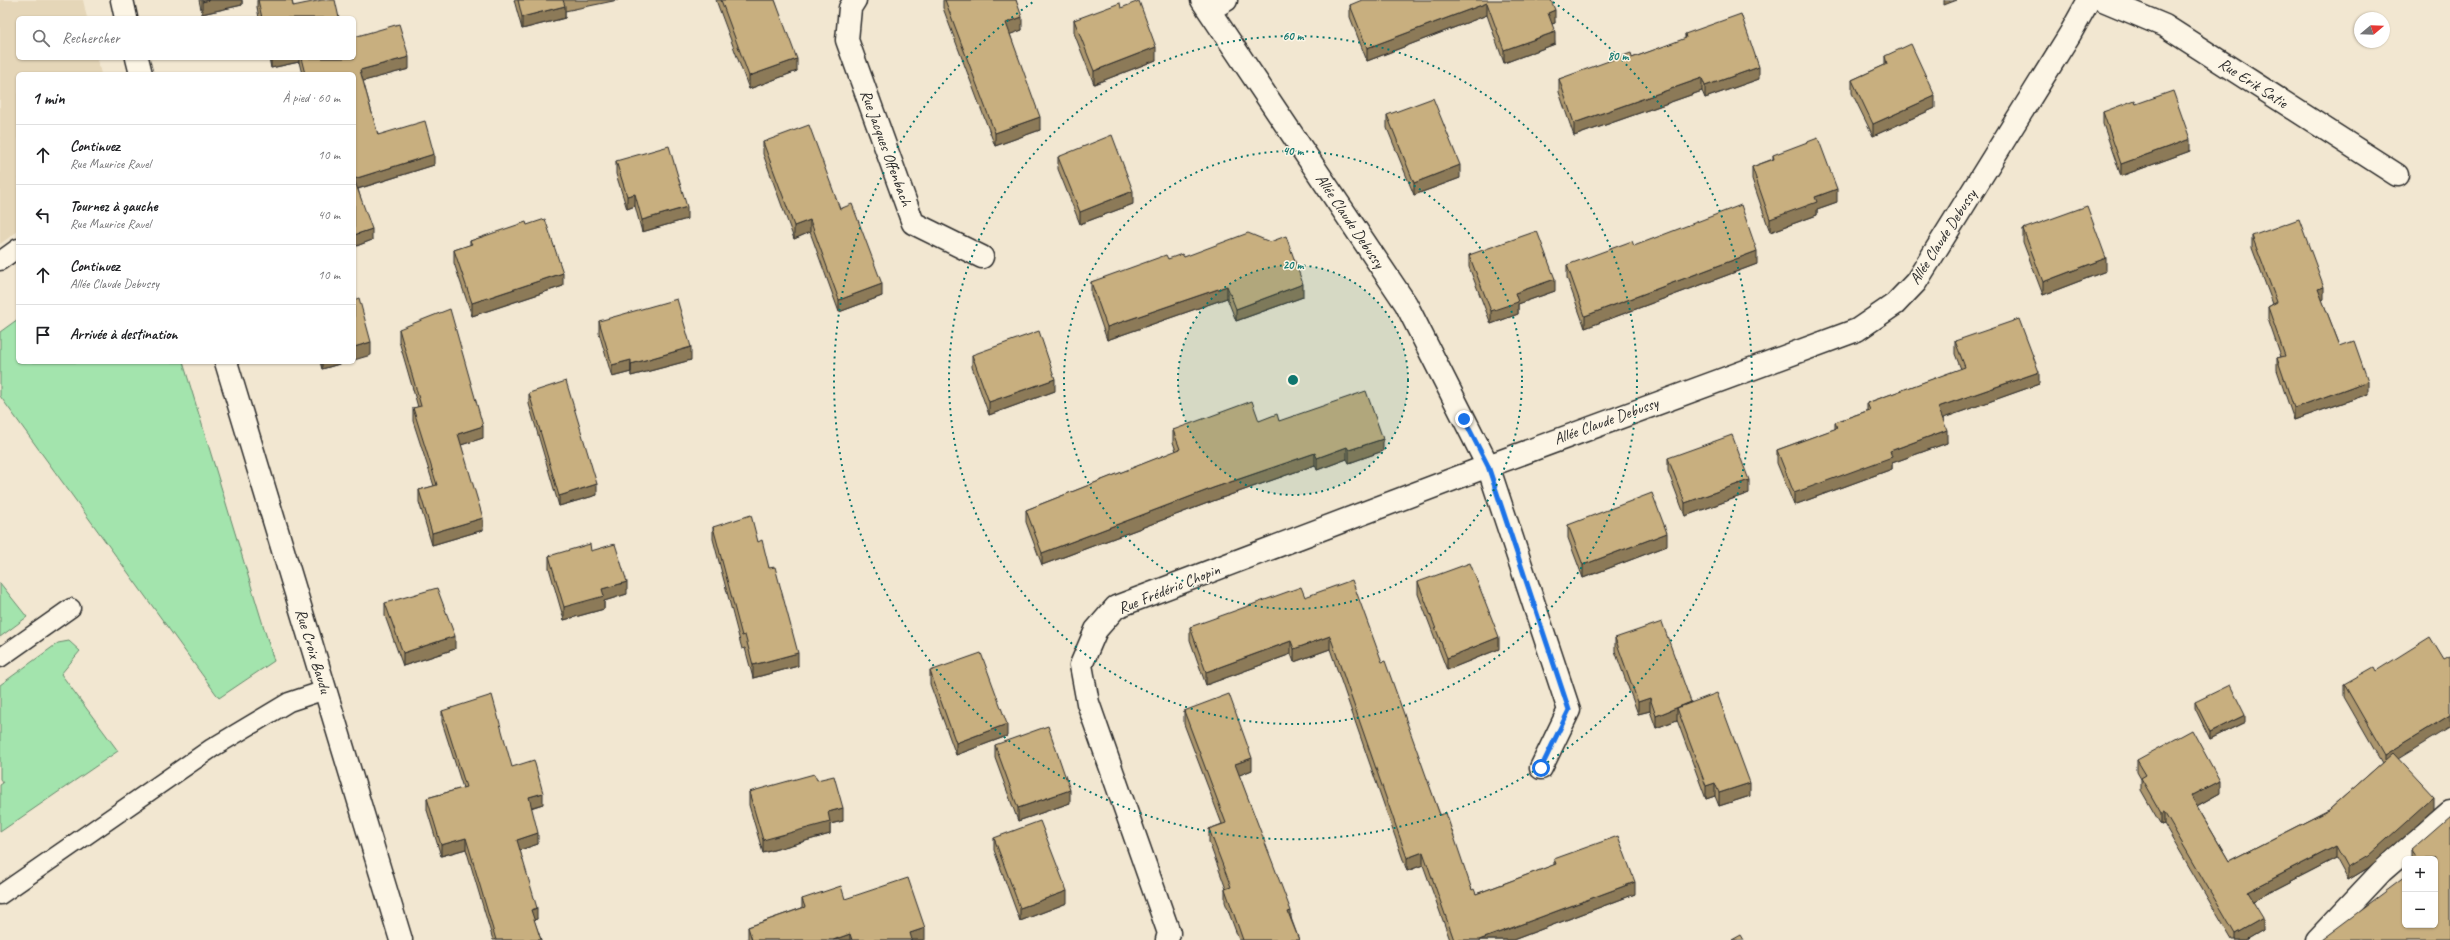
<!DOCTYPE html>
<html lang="fr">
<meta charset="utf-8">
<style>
body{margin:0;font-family:Caveat,sans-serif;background:#f2f2f2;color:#202124}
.controls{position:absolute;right:12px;bottom:12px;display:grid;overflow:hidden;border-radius:6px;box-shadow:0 1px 3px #0004}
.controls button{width:36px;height:36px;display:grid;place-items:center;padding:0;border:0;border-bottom:1px solid #e0e0e0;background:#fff;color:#202124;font:20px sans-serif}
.compass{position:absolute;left:2354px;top:12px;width:36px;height:36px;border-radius:50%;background:#fff;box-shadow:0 1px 3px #0004;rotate:71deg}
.stop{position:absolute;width:12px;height:12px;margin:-9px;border:3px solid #1a73e8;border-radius:50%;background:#fff}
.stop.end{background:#1a73e8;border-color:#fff;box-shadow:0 1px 4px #0008}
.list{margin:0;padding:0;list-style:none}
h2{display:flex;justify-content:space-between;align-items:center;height:52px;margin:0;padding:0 16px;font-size:17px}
h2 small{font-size:13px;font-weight:400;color:#757577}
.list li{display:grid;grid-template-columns:26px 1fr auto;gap:12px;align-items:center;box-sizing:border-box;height:60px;padding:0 16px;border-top:1px solid #e0e0e0}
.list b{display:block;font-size:15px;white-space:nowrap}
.list p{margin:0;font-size:13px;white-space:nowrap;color:#757577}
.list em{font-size:13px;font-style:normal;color:#757577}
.icon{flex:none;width:22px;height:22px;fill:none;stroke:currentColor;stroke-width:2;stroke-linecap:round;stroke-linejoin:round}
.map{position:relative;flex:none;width:2450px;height:940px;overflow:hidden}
.search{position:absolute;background:#fff;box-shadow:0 1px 3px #0004;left:16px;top:16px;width:340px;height:44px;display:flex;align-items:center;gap:10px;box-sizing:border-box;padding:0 14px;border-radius:6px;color:#757577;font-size:15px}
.panel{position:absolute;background:#fff;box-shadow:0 1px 3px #0004;left:16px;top:72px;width:340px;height:292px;border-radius:6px}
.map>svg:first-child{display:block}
.built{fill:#e5d6b8}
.green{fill:#a3e4ad;stroke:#67886c}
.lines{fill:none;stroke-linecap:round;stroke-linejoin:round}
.service-casing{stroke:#2b2b2b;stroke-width:21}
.minor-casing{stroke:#2b2b2b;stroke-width:25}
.service{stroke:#fcf5e5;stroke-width:18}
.minor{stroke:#fcf5e5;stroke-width:22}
.wall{fill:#ac966d;stroke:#2b2b2b}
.shaded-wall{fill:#8c7a59;stroke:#2b2b2b}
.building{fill:#c8af7f;stroke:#2b2b2b}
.route{stroke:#1a73e8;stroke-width:5}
.ring{fill:none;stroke:#0f766e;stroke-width:2;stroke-dasharray:2 4}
.labels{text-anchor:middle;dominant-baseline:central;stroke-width:3;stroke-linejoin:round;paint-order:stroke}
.street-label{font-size:16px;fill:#2b2b2b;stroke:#fcf5e5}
.centre{fill:#0f766e;stroke:#fcf5e5;stroke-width:2}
.ring-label{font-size:12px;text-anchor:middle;font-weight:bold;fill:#0f766e;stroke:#fcf5e5;stroke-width:3;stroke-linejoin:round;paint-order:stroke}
</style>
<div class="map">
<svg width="2450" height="940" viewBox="0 0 2450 940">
<rect width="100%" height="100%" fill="#f2e7d1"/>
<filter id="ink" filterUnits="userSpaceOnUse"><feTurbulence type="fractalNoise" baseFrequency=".025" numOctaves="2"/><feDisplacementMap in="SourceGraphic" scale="8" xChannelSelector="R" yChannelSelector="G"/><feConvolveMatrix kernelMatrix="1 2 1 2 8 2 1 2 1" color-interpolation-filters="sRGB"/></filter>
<g filter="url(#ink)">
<path class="built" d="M0,0H83L87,18H18V58H97L101,74H18V231L0,244Z"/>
<path class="green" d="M18,319V362H183L274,661L219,698L0,396V332Z
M0,583L27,617L0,637Z
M69,641L80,651L61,674L118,751L0,832V785L3,783L0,779V685L58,643Z"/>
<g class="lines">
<g class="service-casing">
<path id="service" d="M0,261L18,248
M0,658L71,608
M0,895L212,748L289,702L325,690"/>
</g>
<g class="minor-casing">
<path id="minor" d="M122,0L126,18
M855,0L850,8L847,40L913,223L982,257
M1202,0L1406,304L1488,466L1857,330L1895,304L1916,282L2070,34L2089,0
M2103,0L2165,26L2397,175
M1209,10L1226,0
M137,58L141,74
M226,362L401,940
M1167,940L1169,933L1088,703L1081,665L1096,630L1116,607L1488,466L1569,710L1541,768
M2317,940L2382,871L2450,812"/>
</g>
<use href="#service" class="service"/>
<use href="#minor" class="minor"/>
</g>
<path class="wall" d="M199,0H242V5L202,14Z
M257,0H292L293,6L339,18H259L257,7Z
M514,0H618L565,11V18L522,29Z
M716,0H775L797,71L749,89Z
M943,0H1016L1022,30L1010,34L1040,130L995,146L943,8Z
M1551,0L1555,23L1552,24L1555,44L1504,63L1487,15L1367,61L1350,17V5Z
M1121,8L1156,60L1094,84L1074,33V20Z
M1685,34L1759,79L1705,98L1702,91L1574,136L1559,92V79L1632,58L1685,39Z
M1885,56L1935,108L1873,136L1852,93V80L1885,65Z
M269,58H354L409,69L363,81L378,135L434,165L358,189L372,240L354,247V74H302L299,62L271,68Z
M2136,104L2190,151L2121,176L2103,124V112Z
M1387,115L1460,178L1414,195L1387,128Z
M763,142L840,209L882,296L839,312L810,232L794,239L763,154Z
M1773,155L1837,202L1817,209V215L1770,232L1752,179V167L1773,159Z
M1058,157L1133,204L1080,224L1058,169Z
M616,161L687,219L642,232L635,206L627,209L616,174Z
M527,225L563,286L472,316L454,263V250L470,245V241Z
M2023,229L2106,271L2043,295L2023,242Z
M2252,236L2324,299L2322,300L2340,346L2368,394L2294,420L2277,370V358L2281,357L2268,319V307L2273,304L2252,248Z
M1469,255L1555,291L1518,304V314L1491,324L1469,267Z
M1184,257L1303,297L1236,321L1227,298L1107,340L1091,294V282L1168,259Z
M1757,264L1585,328L1567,278V265Z
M599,321L691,360L631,376V372L612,377L599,333Z
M399,329L483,438L461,445L483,530L432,545L419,502V490L434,486L413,421V408L418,407L399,341Z
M1955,341L2039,384L1943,418L1947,443L1892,463V469L1794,505L1777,463V450L1835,429V422L1867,411V403L1961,369L1955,354Z
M972,355L1055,391L989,415L972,367Z
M320,362H346L322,369Z
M529,393L597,495L559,506L529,404Z
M1259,421H1279L1383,451L1349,463L1347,459L1317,470L1315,465L1213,501L1042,565L1026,522V510L1176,451L1173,442V430Z
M1668,458L1749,493L1685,516L1668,471Z
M1568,525L1667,546L1583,578L1568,538Z
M713,527L758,542L769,568L798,666L753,678L745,648L742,649L713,539Z
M591,551L627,594L604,601V609L564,620L549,568V556Z
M1418,582L1499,649L1447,670L1418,594Z
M1305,597L1382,662L1440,815L1472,890L1476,894L1554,865V859L1635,894L1513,940H1450L1423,865L1407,871L1330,649L1294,662L1291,654L1206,685L1190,640V627Z
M385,603L455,649L403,666L385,616Z
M1615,638L1691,702L1750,796L1719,806L1715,796L1706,799L1677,720L1656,728L1650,711L1638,714L1615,651Z
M930,671L1007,736L956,755L930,684Z
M2344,684L2398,759L2434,810L2368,868L2348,880L2336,858L2253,901L2263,930L2246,940H2232L2164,824L2161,825L2141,790V779L2137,772V760L2220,793L2197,806L2229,861L2329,810L2382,763L2344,697Z
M2195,702L2245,722L2210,739L2195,708Z
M442,711L512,767L543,804L531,808L538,844L520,850L537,919L534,920L541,940H493L466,849L441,856L427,810V798L463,788L442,722Z
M1184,711L1252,770L1239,775L1299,940H1239L1225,902V889H1226L1209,842V829L1222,824L1184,724Z
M995,745L1070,803L1018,821L995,758Z
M817,780L843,821L830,824V834L763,853L749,805V792Z
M994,838L1067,903L1020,921L994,850Z
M2411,850L2435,859H2411Z
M802,899H845L925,940H748V927L802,908Z"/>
<path class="shaded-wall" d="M209,0H242V5L202,14V2Z
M1944,0H1957L1944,5Z
M1487,3V15L1367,61V48Z
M565,6V18L522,29V17Z
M1555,10V23L1548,25V13Z
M1022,17V30L1006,36V23Z
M1555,32V44L1504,63V50Z
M1156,47V60L1094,84V71Z
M409,57V69L360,82V70Z
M271,58H299V62L271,68Z
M797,59V71L749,89V76Z
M1759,67V79L1705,98V86Z
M1702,78V91L1574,136V123Z
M1935,96V108L1873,136V124Z
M1040,117V130L995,146V133Z
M2190,139V151L2121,176V164Z
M434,154V165L354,190V179Z
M1460,165V178L1414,195V183Z
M1837,189V202L1817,209V215L1770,232V219L1815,197Z
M1133,191V204L1080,224V212Z
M635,194V206L627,209V196Z
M687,207V219L642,232V220Z
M810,220V232L794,239V226Z
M372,229V240L354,247V235Z
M1757,251V264L1585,328V316Z
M2106,258V271L2043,295V282Z
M563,273V286L472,316V303Z
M1555,279V291L1518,304V314L1491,324V311L1515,293Z
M882,284V296L839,312V300Z
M1303,284V297L1236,321V309Z
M1227,286V298L1107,340V327Z
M2324,287V299L2318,301V289Z
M371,342V355L354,360V347Z
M691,347V360L631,376V364Z
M631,360V372L612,377V365Z
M322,362H346L322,369Z
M2039,372V384L1938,420V407Z
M1055,379V391L989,415V402Z
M2368,381V394L2294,420V408Z
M483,426V438L458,446V434Z
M1947,430V443L1892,463V469L1794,505V493L1890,451Z
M1383,439V451L1349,463V450Z
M1347,447V459L1317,470V458Z
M1315,453V465L1213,501L1042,565V553L1213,488Z
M1749,480V493L1685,516V503Z
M597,484V495L559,506V496Z
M483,518V530L432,545V533Z
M1667,533V546L1583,578V565Z
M627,582V594L604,601V609L564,620V607L602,589Z
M455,636V649L403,666V653Z
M1330,636V649L1294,662V649Z
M1499,637V649L1447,670V658Z
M1291,641V654L1206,685V672Z
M798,653V666L753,678V665Z
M1650,698V711L1638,714V702Z
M1691,702L1677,708V720L1656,728V716Z
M2245,715V722L2210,739V732Z
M2450,715V727L2385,767V755Z
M1007,724V736L956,755V743Z
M1252,758V770L1235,777V764Z
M2220,781V793L2191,809V796Z
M1715,783V796L1706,799V786Z
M1750,783V796L1719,806V793Z
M1070,790V803L1018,821V808Z
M543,793V804L529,808V797Z
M2434,797V810L2368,868L2348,880V868Z
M843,808V821L830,824V834L763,853V840L828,812Z
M2164,812V824L2161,825V813Z
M538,833V844L517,851V840Z
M466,838V849L441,856V845Z
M2336,846V858L2247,904V892Z
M1423,852V865L1407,871V858Z
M1635,882V894L1513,940H1479Z
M1067,891V903L1020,921V908Z
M537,908V919L531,921V910Z
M1291,911V924L1288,912Z
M2263,918V930L2246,940H2235V934Z
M925,928V940H910V933Z
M850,934V940H833Z"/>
<path class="building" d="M202,0H209L202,2Z
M258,0H292L293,6L322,0H335L339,18H262Z
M518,0H563L565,6L522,17Z
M721,0H775L797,59L749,76Z
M945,0H1016L1022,17L1006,23L1040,117L995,133Z
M1362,0H1551L1555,10L1548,13L1555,32L1504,50L1487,3L1367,48L1350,5Z
M1139,1L1156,47L1094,71L1074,20L1120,3L1121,8Z
M1741,14L1759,67L1705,86L1702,78L1574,123L1559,79L1631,53L1632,58L1686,38L1685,34Z
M399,24L409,57L360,70L378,135L425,121L434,154L354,179L372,229L354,235V74H305L301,58H354V37Z
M1911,44L1935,96L1873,124L1852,80L1887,64L1885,56Z
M2173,91L2190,139L2121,164L2103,112L2135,100L2136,104Z
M1433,98L1460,165L1414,183L1387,115Z
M809,125L840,209L852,204L882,284L839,300L810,220L794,226L763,142Z
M1112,135L1133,191L1080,212L1058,157Z
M1818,138L1837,189L1815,197L1817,202L1770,219L1752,167L1774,159L1773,155Z
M669,146L687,207L642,220L635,194L627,196L616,161Z
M1741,205L1757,251L1585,316L1567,265L1632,241L1634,246Z
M2087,206L2106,258L2043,282L2023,229Z
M545,219L563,273L472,303L454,250L472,244L470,241L526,222L527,225Z
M2299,219L2324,287L2318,289L2340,346L2354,341L2368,381L2294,408L2277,358L2285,356L2268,307L2277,302L2252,236Z
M1537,231L1555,279L1515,293L1518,302L1491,311L1469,255Z
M1248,233L1270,242L1286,236L1303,284L1236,309L1227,286L1107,327L1091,282L1166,255L1168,259L1182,254L1184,257Z
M359,298L371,342L354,347V300Z
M677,299L691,347L631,364V360L612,365L599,321Z
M450,309L483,426L458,434L483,518L432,533L419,490L437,485L413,408L421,406L399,329Z
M2019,319L2039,372L1938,407L1947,430L1890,451L1892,457L1794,493L1777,450L1837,428L1835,422L1870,410L1867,403L1965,367L1955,341Z
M1039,331L1055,379L989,402L972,355Z
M566,381L597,484L559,496L529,393Z
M1366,391L1383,439L1349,450L1347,447L1317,458L1315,453L1213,488L1042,553L1026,510L1180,449L1173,430L1252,401L1259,421L1277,414L1279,421Z
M1732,435L1749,480L1685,503L1668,458Z
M1652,493L1667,533L1583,565L1568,525Z
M751,515L758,542L762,540L769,568L775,567L798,653L753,665L745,635L742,636L713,527Z
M590,544L591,551L615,544L627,582L602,589L604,596L564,607L549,556Z
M1470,563L1499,637L1447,658L1418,582Z
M1352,580L1382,662L1385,661L1440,815L1446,813L1472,890L1474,889L1476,894L1556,864L1554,859L1618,836L1635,882L1479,940H1454L1423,852L1407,858L1330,636L1294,649L1291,641L1206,672L1190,627L1301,587L1305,597Z
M437,588L455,636L403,653L385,603Z
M1662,622L1691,702L1656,716L1650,698L1638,702L1615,638Z
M2430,637L2444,660L2450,657V715L2385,755L2344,684L2374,667L2376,671Z
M981,653L1007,724L956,743L930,671Z
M2230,685L2245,715L2210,732L2195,702Z
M1717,693L1750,783L1719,793L1715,783L1706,786L1677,708Z
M1229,694L1252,758L1235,764L1291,911L1288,912L1299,940H1243L1225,889L1231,887L1209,829L1226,823L1184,711Z
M492,695L512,767L534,760L543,793L529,797L538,833L517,840L537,908L531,910L541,940H496L466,838L441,845L427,798L466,787L442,711Z
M1048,726L1070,790L1018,808L995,745Z
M2192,730L2220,781L2191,796L2229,861L2329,810L2393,753L2434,797L2368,856L2348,868L2336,846L2247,892L2263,918L2235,934L2164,812L2161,813L2141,778L2146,775L2137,760Z
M814,774L817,780L834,776L843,808L828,812L830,822L763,840L749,792Z
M2450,816V940H2321L2405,877V925H2435V859H2417L2411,850Z
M1040,821L1067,891L1020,908L994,838Z
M908,878L925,928L910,933L912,940H852L850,934L833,940H752L748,927L805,907L802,899L841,886L845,899Z
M1741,935L1744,940H1732Z"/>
</g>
<g class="lines" filter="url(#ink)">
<path class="route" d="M1464,419L1488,466L1569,710L1541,768"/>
</g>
<circle cx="1293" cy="380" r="115" fill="#0f766e" fill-opacity=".12"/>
<g class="ring">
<circle cx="1293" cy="380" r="115"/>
<circle cx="1293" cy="380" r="229"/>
<circle cx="1293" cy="380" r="344"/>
<path d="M1553 2A459 459 0 1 1 1033 2"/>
</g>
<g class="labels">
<g class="street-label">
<text transform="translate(2253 83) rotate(33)">Rue Erik Satie</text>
<text transform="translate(886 148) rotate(70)">Rue Jacques Offenbach</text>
<text transform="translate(1350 221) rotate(56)">Allée Claude Debussy</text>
<text transform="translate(1943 237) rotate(-57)">Allée Claude Debussy</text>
<text transform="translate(1606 421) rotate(-20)">Allée Claude Debussy</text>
<text transform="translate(1169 589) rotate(-22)">Rue Frédéric Chopin</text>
<text transform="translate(313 651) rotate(73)">Rue Croix Baudu</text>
</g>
</g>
<circle cx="1293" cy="380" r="6" class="centre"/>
<g class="ring-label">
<text x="1293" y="40">60 m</text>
<text x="1618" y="60">80 m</text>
<text x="1293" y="155">40 m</text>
<text x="1293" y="269">20 m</text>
</g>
</svg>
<div class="controls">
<button>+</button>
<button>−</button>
</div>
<svg class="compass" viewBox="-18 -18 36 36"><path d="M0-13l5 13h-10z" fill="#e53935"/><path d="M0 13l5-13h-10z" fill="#757577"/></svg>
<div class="stop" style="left:1541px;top:768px"></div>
<div class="stop end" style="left:1464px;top:419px"></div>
<div class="search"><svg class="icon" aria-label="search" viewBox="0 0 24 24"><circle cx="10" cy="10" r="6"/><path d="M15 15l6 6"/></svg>Rechercher</div>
<section class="panel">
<h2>1 min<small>À pied · 60 m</small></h2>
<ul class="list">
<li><svg class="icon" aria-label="ahead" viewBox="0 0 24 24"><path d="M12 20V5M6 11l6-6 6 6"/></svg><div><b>Continuez</b><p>Rue Maurice Ravel</p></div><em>10 m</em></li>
<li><svg class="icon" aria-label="left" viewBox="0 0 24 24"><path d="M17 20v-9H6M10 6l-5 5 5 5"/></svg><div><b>Tournez à gauche</b><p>Rue Maurice Ravel</p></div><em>40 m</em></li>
<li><svg class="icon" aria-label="ahead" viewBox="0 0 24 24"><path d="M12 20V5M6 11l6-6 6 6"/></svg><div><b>Continuez</b><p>Allée Claude Debussy</p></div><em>10 m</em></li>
<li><svg class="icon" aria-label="arrive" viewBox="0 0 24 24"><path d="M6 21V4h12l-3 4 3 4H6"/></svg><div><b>Arrivée à destination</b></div></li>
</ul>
</section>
</div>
